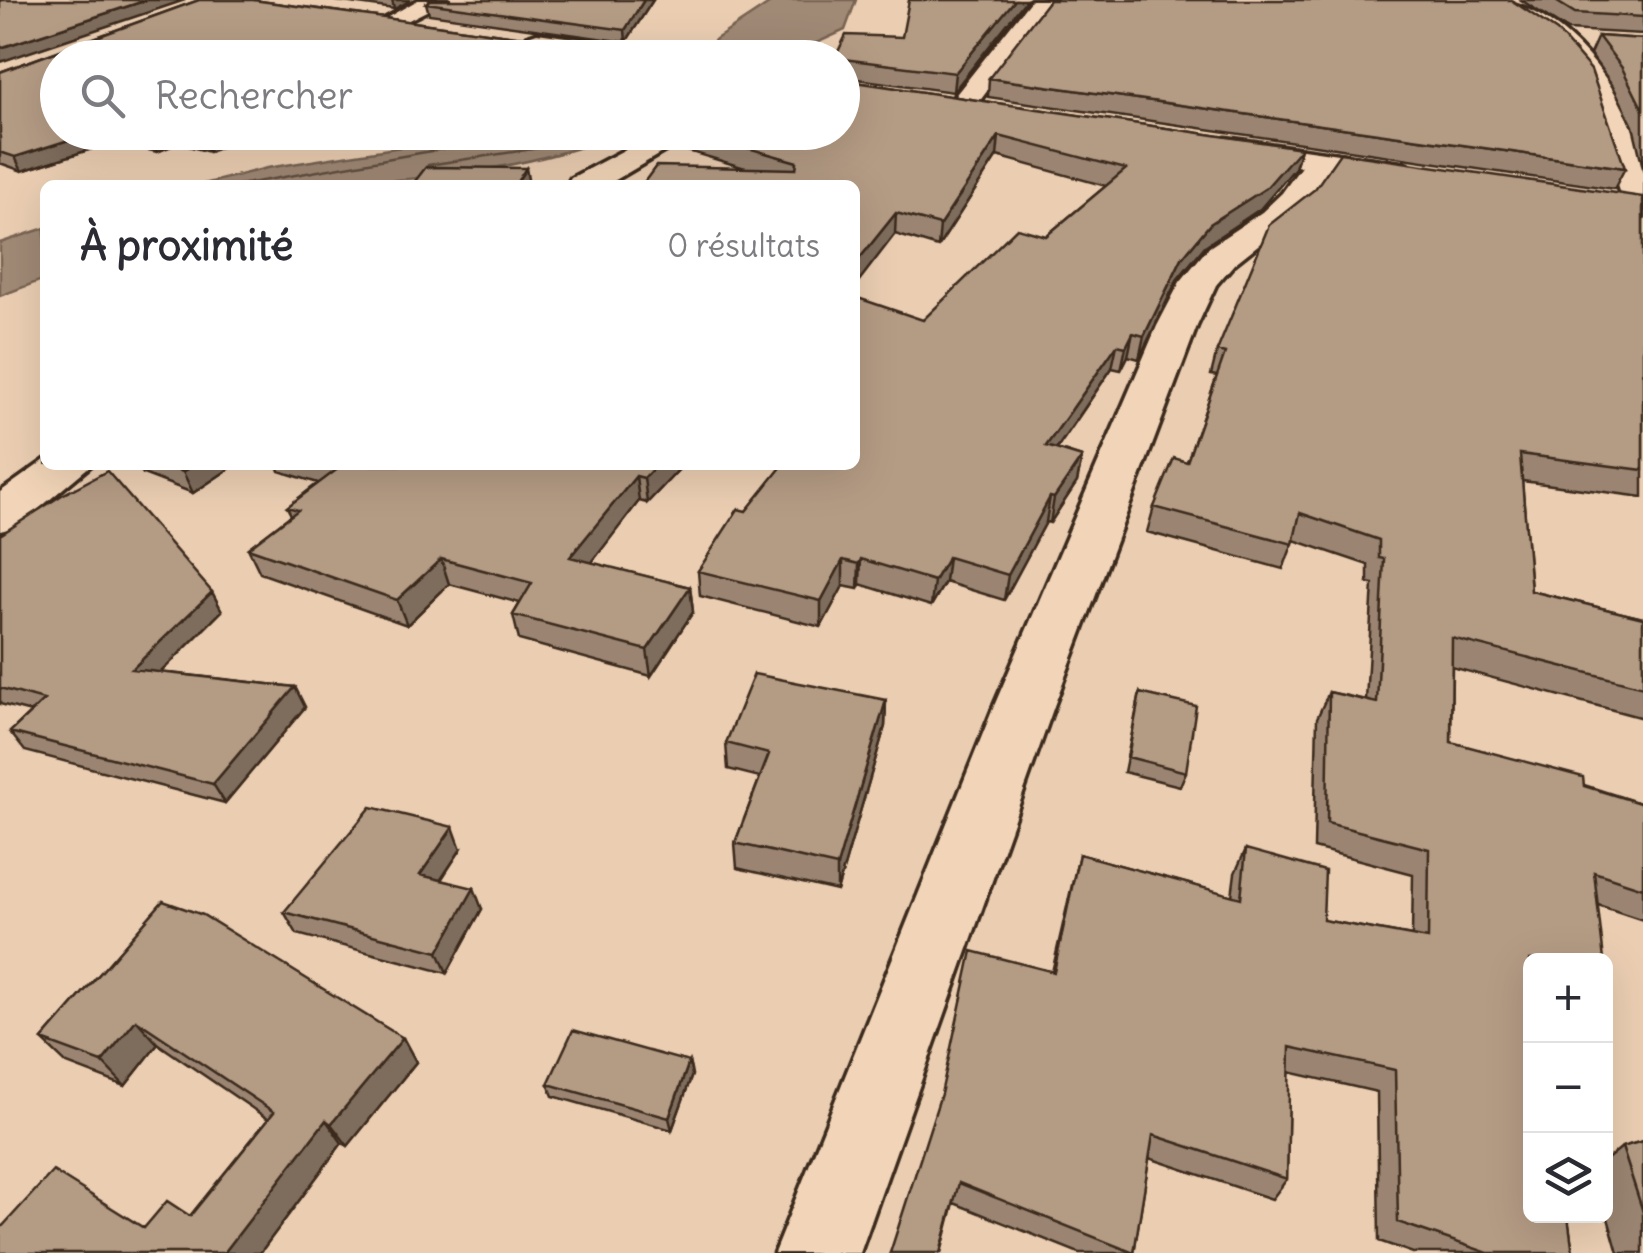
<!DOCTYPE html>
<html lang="fr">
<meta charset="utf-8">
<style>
body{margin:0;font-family:Delius,sans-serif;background:#f7f7f7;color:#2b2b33}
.controls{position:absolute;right:30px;bottom:30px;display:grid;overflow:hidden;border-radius:15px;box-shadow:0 10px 40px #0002}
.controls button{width:90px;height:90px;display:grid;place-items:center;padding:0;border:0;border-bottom:2px solid #e1e1e2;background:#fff;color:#2b2b33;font:50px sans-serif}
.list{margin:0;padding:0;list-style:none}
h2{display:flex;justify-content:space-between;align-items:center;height:130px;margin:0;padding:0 40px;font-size:42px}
h2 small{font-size:32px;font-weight:400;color:#7c7c81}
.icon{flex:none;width:55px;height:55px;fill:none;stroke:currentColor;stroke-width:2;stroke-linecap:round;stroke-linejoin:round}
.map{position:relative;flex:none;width:1643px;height:1253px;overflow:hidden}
.search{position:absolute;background:#fff;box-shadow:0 10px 40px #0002;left:40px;top:40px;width:820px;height:110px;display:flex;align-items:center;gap:25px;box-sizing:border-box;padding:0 35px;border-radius:55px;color:#7c7c81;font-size:38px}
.panel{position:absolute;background:#fff;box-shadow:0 10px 40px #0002;left:40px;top:180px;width:820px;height:290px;border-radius:15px}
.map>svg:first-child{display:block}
.water{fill:#a08974;stroke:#786352;stroke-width:2.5}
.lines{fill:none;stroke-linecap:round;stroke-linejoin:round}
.shore{stroke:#635040;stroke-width:2.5}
.street-casing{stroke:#3b2a1e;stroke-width:7}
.highway-casing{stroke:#3b2a1e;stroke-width:7}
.street{fill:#f2d5b8;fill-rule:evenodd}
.highway{fill:#f2d5b8;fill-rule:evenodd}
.wall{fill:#9b8572;stroke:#3b2a1e;stroke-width:2.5}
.shaded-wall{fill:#7e6c5c;stroke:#3b2a1e;stroke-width:2.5}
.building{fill:#b49b84;stroke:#3b2a1e;stroke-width:2.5}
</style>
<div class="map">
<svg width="1643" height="1253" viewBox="0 0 1643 1253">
<rect width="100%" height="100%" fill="#ebceb2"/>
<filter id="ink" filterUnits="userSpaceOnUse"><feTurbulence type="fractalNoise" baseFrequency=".01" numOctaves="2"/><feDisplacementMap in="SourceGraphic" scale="20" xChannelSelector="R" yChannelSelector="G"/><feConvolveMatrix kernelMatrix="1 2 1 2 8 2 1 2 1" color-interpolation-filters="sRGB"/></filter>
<g filter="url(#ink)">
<path class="water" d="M775,0H856L845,30L786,57H698L716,39Z
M491,133H621C488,185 340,185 200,185L267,168Z
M45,228V279L0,296V243Z"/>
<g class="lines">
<path class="shore" d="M428,165L552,146L591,132
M239,185L454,147L463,132"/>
<g class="street-casing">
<path id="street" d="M418,0H448L393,28L381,21Z
M1031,0H1055L970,114H950L946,108L950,102Z
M1486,0C1562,0 1635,98 1643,170C1643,185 1643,201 1643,217L1629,214L1624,207L1586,87L1552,46Z
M658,132H697L607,185H567L571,178Z
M1321,152L1337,161L1306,207L1234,264L1216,285L1197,326L1054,706L860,1253H774L994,706L1157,326L1180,282L1208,248L1262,212L1282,193L1310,154Z
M45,460V465H91L17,527L0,531V492Z"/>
</g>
<g class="highway-casing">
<path id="highway" d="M537,33L659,50L672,58H600L528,46L524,41L528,36Z
M1226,138L1408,164L1424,174L1408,184L1215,153L1211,147L1215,141Z"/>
</g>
<use href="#street" class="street"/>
<use href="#highway" class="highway"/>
</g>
<path class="wall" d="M199,0H253L611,49L612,58H58V132H258L209,152L178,143L157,152L114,142L22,171L0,163V72Z
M329,0H411L394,9Z
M653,0L626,42L429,14L426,3Z
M1026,0L953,92L842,77V58L902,37Z
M1521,0H1643V34L1568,30Z
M1598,36L1643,39V168L1633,126L1613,86L1590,54Z
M989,78L1625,168L1614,189L988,97Z
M842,80L1301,148L1295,168L1260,209L1205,246L1177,280L1139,359L1128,356L1121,370L1112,368L1057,449L1082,457L1077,482L1050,523L1046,522L1004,600L945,582L931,606L860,584L858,589L843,586L821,627L700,596L698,571L746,511L923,320L1046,236L1106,186L997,156L938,247L895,234L745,168L678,148L676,132H842Z
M1643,197V497L1522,481L1531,591L1643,618V718L1452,667L1451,742L1643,804V920L1598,905L1530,960L1573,1253H1413L1379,1241L1377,1092L1289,1072L1287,1179L1272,1199L1149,1158L1134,1253H1079L954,1203L941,1253H890L1052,972L1079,854L1232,896L1235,873L1246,849L1323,920L1412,936L1413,874L1314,848L1317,718L1329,692L1366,700L1373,584L1368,583V565L1294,540L1283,569L1147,532L1154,507L1187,462L1217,376L1211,375L1217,351Z
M138,465H235L193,493L143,474Z
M277,465H683L647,503L639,501L591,563L690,587L693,612L651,676L519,640L513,615L520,603L449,584L407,625L260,573L248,548L291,515L287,507L318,483L279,471Z
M0,535L212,592L222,611L161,672L295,687L305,707L225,803L25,751L10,732L31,712L0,704Z
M1140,693L1186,772L1180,786L1124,772Z
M886,700L885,726L837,891L737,868L735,843L760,777L728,769L726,743Z
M461,849L441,880L482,909L447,973L297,934L284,912Z
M163,901L403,1038L416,1062L348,1146L342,1143L260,1253H0L144,1228L190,1216L268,1119L158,1044L125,1086L67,1064L42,1040Z
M689,1062L692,1075L672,1130L553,1096L548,1084Z
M1643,1141V1253H1618L1606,1211V1160L1622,1147Z"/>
<path class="shaded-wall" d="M147,0H185L0,62V48Z
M392,0H411L394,9Z
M644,0H653L626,42L625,30Z
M1015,0H1026L953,92L955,73Z
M94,132H110L114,142L22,171L15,157Z
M166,132H174L178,143L157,152L152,139Z
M219,132H258L209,152L203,139Z
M999,136L997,156L938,247L940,225Z
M1301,148L1295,168L1260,209L1205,246L1177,280L1139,359L1144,336L1182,258L1210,224Z
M526,168L529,185H515Z
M896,213L895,234L855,286V264Z
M1133,333L1128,356L1121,370L1126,347Z
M1117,345L1112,368L1042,470L1046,446Z
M1082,457L1077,482L1050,523L1054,498Z
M193,465H235L193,493L183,472Z
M656,465H683L647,503L644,478Z
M636,476L639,501L576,583L570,557Z
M1050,497L1046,522L1004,600L1008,575Z
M948,557L945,582L931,606L934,581Z
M441,559L449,584L407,625L397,600Z
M861,559L860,584L858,589L859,564Z
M843,560V586L821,627V601Z
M690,587L693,612L651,676L647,650Z
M212,592L222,611L144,689L132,669Z
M295,687L305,707L225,803L213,784Z
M886,700L885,726L837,891V866Z
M453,827L461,849L430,896L420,875Z
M474,888L482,909L447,973L438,952Z
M136,1020L158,1044L125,1086L102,1062Z
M403,1038L416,1062L348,1146L331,1124Z
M689,1062L692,1075L672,1130L669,1118Z
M326,1120L342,1143L260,1253H224Z"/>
<path class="building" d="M0,0H147L0,48Z
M199,0H253L611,49L606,58H58V132H94L15,157L0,152V72Z
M431,0H644L625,30L426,3Z
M909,0H1015L955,73L835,58L846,35L902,37Z
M1049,0H1511L1557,31L1591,70L1625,168L989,78Z
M1554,0H1643V17L1575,13Z
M1598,36L1643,39V110L1622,68Z
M842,80L1301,148L1266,188L1210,224L1182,258L1144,336L1133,333L1126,347L1117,345L1046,446L1082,457L1054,498L1050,497L1008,575L948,557L934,581L861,559L859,564L843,560L821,601L698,571L738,509L746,511L783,465H855V297L923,320L1017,228L1046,236L1126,169L999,136L940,225L896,213L855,264V185H642L656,166L796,169L797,162L692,132H842Z
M126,132H166L152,139Z
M182,132H219L203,139Z
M1340,153L1643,197V470L1520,454L1531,591L1643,618V687L1452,638L1451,742L1583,777L1584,786L1643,804V888L1594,872L1604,960H1530V1216H1568L1573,1253H1488L1398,1222L1395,1070L1290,1047L1287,1179L1153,1135L1134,1253L959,1183L940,1253H890L941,1094L972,951L1054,972L1079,854L1241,898L1246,849L1325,871L1323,920L1428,939L1429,849L1327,823L1329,692L1377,703L1384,559L1379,558V540L1300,513L1293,544L1154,507L1174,458L1187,462L1225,353L1217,351L1269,225L1315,189Z
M426,167L526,168L515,185H412Z
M165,465H193L183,472Z
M329,465H656L644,478L636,476L570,557L690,587L647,650L513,615L532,583L441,559L397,600L248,548L298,510L287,507L339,468Z
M107,471L212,592L132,669L295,687L213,784L10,732L44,700L0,688V535L62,495Z
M754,674L886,700L837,866L735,843L769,754L726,743Z
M1140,693L1196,706L1186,772L1128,757Z
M371,807L453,827L420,875L474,888L438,952L284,912Z
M163,901L203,915L403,1038L331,1124L326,1120L224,1253H0V1229L53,1171L144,1228L167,1201L190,1216L274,1112L136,1020L102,1062L42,1040Z
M1606,975L1608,999H1606Z
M573,1030L689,1062L669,1118L548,1084Z
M1643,1141V1212L1622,1147Z"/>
</g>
</svg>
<div class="controls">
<button>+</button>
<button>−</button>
<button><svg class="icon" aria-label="layers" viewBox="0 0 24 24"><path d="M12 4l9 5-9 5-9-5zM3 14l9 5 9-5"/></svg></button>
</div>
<div class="search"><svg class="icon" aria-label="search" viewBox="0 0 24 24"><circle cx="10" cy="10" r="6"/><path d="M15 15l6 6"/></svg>Rechercher</div>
<section class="panel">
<h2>À proximité<small>0 résultats</small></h2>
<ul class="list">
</ul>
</section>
</div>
